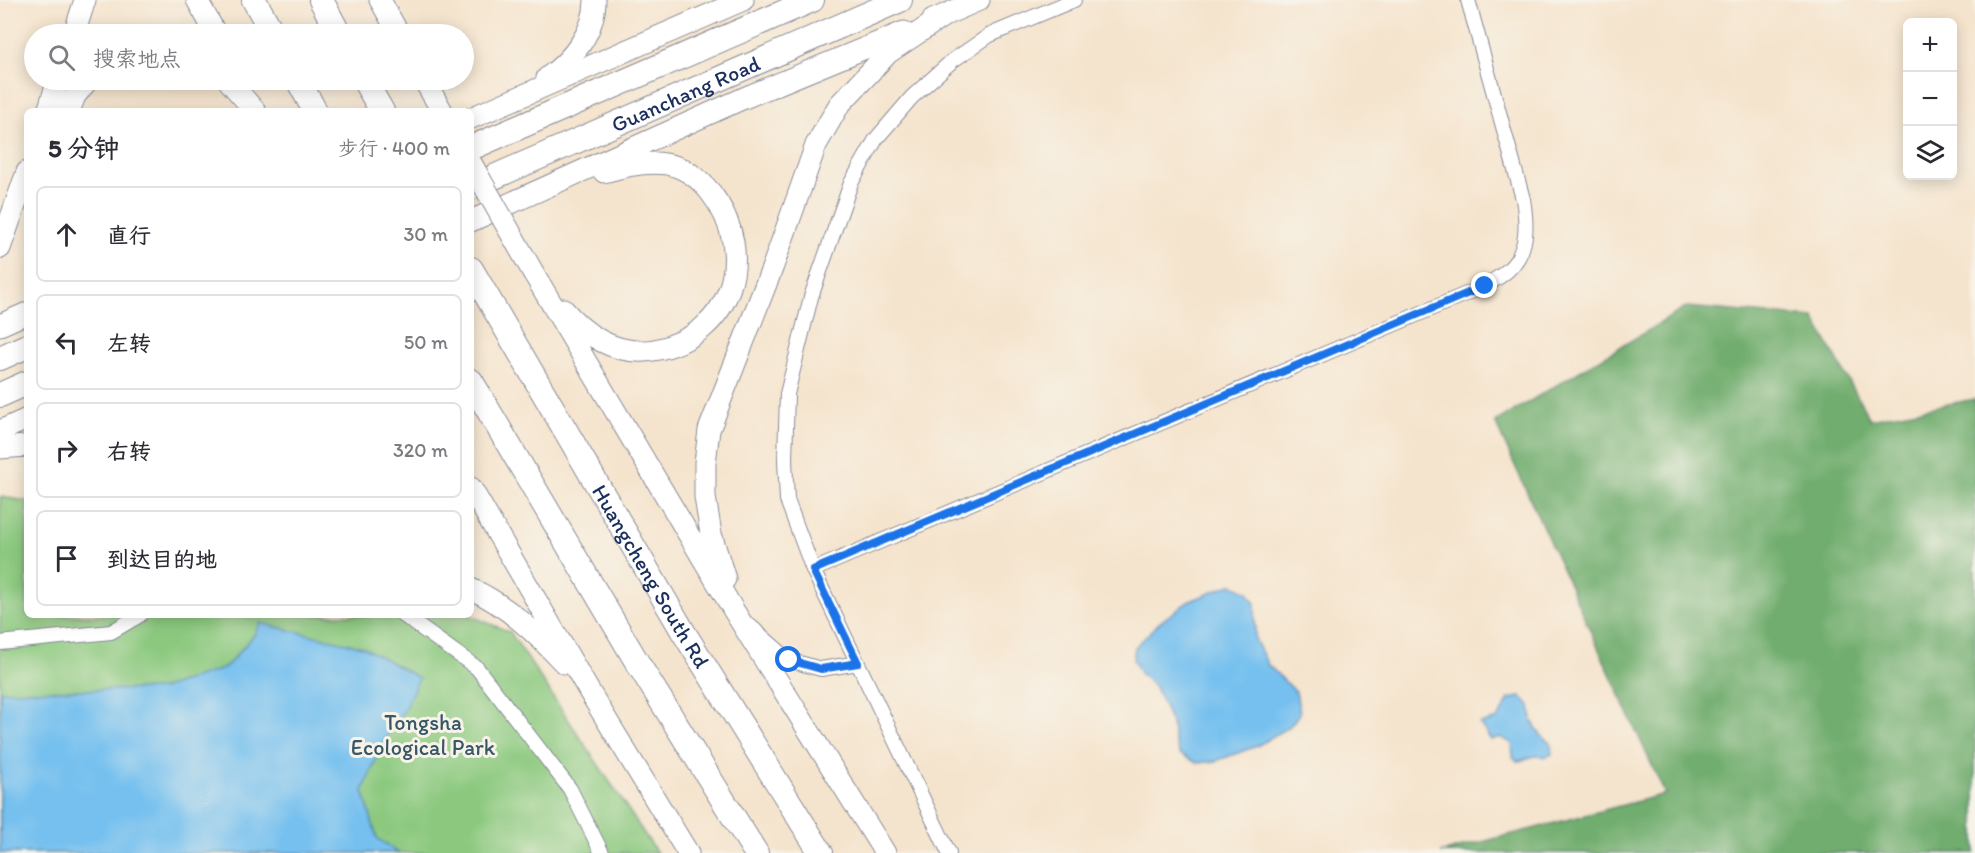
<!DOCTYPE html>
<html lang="zh">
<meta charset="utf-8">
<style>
body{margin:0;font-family:Itim,"LXGW WenKai TC",sans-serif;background:#f2f2f3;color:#2b2b33}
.controls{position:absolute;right:18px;top:18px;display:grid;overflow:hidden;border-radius:9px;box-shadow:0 3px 15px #0003}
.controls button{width:54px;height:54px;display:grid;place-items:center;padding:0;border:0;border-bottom:2px solid #e1e1e2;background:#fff;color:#2b2b33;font:30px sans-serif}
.stop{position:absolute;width:18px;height:18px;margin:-14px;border:4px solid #1a73e8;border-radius:50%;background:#fff}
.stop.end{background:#1a73e8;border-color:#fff;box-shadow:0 2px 6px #0008}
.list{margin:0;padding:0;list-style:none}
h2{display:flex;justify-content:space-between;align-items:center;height:78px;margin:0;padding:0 24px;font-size:26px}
h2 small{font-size:20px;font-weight:400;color:#7c7c81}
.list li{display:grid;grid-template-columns:39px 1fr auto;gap:18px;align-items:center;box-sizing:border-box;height:96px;margin:0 12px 12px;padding:0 12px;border:2px solid #e1e1e2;border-radius:9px}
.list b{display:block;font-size:22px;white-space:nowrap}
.list em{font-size:20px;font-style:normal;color:#7c7c81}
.icon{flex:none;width:33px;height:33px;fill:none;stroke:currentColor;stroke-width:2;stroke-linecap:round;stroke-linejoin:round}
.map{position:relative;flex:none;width:1975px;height:853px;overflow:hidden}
.search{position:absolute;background:#fff;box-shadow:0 3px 15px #0003;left:24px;top:24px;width:450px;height:66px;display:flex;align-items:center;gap:15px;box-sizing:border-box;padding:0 21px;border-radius:33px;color:#7c7c81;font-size:22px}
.panel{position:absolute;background:#fff;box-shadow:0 3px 15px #0003;left:24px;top:108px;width:450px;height:510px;border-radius:9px}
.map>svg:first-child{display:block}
.green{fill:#8cc97f;stroke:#547c6e;stroke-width:1.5}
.forest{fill:#71ad6e;stroke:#466e66;stroke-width:1.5}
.water{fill:#75c0ef;stroke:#4878a6;stroke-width:1.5}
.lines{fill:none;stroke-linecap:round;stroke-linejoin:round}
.street-casing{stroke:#888a96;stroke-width:16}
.primary-casing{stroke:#888a96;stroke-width:23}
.highway-casing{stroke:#888a96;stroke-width:26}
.street{stroke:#fff;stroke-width:14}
.primary{stroke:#fff;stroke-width:21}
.highway{stroke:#fff;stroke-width:24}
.primary-bridge-casing{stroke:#888a96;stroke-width:23;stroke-linecap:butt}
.primary-bridge{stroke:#fff;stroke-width:21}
.route{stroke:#1a73e8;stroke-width:8}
.labels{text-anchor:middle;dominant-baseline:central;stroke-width:6;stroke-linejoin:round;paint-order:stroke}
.street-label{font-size:22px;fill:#1b2f5e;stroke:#f7f3e8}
.park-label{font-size:22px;fill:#375666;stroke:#f7f3e8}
</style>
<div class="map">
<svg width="1975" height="853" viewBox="0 0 1975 853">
<rect width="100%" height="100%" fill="#f7f3e8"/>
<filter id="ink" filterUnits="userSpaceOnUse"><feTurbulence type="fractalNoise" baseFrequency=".0167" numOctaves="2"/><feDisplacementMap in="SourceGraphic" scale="12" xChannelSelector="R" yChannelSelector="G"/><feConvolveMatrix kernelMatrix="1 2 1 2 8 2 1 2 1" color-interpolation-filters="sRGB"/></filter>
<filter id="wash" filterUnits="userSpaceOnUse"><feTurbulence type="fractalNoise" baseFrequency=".008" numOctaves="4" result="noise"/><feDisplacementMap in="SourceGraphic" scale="24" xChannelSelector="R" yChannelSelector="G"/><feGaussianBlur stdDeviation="1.35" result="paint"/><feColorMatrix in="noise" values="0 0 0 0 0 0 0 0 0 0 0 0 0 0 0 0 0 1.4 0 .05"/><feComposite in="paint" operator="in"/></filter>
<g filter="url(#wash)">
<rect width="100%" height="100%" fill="#f5e4cd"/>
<path class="green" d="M0,497L27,501V615H469L510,632L657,853H0Z"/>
<path class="forest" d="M1687,307L1814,318L1870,419L1975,399V853H1440L1665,794L1495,422Z"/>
<path class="water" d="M1232,584L1248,592L1255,604V639L1268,665L1296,692L1300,713L1290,726L1257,746L1216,761L1197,763L1180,754L1174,739L1173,728L1162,701L1154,686L1141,674L1133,660L1135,647L1160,622L1188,602Z
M260,623L363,647L419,678L402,714L383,742L363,791L377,838L398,853H0V691L161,689L225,668L255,634Z
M1521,697L1530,705L1532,721L1541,735L1551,744L1552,754C1545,758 1544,756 1537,756C1530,756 1524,761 1517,761L1513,757L1512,743L1499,737L1491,740L1480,724L1498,719L1509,699Z"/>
</g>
<g filter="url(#ink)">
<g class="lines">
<g class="street-casing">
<path id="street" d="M813,570L1485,286C1492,281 1502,276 1508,270C1529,251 1527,224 1523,199L1468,0
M403,615L477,668L570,789L602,853
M749,625L789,660L821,669L858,663
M0,643L111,632L140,615
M949,853L813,570L787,500L785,460L787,394L811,297L832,237L851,183L876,139L912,97L952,61L990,35L1074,0"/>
</g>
<g class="primary-casing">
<path id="primary" d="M197,0L216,34
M380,0L399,34
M933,20L979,0
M74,34L85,0
M547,78C572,60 595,32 595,0
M228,80L255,111
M424,80L442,111
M48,111L58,80
M69,111L75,96L88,80
M471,118L743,0
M471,221L744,98L904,32
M0,248L27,172
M534,274L734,611L885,853
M563,309C587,337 617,356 654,350C732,336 758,254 711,193C700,179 685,167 666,164C645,161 624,166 604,172
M0,325L27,313
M0,431L27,419
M0,448L27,446
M471,488L589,691L688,853
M725,579L711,534L705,497V463L709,430L773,266L816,145L839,105L888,53L945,15
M471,589C507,605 537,634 564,663"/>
</g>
<g class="highway-casing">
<g id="highway">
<path d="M254,0L273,34"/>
<path d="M321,0L339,34"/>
<path d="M298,80L315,111"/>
<path d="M364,80L382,111"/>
<path d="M471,148L812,0"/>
<path id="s1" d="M471,187L900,0"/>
<path id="s2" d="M471,269L684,633L821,853"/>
<path d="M0,358L27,346"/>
<path d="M471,381L637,662L756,853"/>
<path d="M0,395L27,383"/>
</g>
</g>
<use href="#street" class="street"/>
<use href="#primary" class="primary"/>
<use href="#highway" class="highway"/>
<g class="primary-bridge-casing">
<path id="primary-bridge" d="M471,163L534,274"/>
</g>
<use href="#primary-bridge" class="primary-bridge"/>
</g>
</g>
<g class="lines" filter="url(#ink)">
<path class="route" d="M789,660L821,669L858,663L813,570L1485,286"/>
</g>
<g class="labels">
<g class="street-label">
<text stroke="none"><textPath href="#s1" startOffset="234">Guanchang Road</textPath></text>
<text stroke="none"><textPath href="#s2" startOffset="356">Huangcheng South Rd</textPath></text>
</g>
<g class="park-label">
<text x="423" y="722">Tongsha<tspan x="423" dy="25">Ecological Park</tspan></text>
</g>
</g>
</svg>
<div class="controls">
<button>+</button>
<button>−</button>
<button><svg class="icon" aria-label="layers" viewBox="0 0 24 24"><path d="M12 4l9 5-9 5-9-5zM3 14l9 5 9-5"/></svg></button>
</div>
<div class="stop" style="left:789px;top:660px"></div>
<div class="stop end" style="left:1485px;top:286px"></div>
<div class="search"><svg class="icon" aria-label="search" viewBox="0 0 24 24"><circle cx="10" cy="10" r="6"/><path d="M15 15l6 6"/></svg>搜索地点</div>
<section class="panel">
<h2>5 分钟<small>步行 · 400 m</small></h2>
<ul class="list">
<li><svg class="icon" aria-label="ahead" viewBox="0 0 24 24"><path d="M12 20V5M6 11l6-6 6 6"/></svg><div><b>直行</b></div><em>30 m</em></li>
<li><svg class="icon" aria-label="left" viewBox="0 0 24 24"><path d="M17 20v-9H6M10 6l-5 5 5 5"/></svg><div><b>左转</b></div><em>50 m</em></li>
<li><svg class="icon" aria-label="right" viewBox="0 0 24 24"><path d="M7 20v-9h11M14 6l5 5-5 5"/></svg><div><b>右转</b></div><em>320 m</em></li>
<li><svg class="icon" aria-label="arrive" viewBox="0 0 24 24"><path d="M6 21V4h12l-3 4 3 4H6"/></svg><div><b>到达目的地</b></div></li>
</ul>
</section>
</div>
